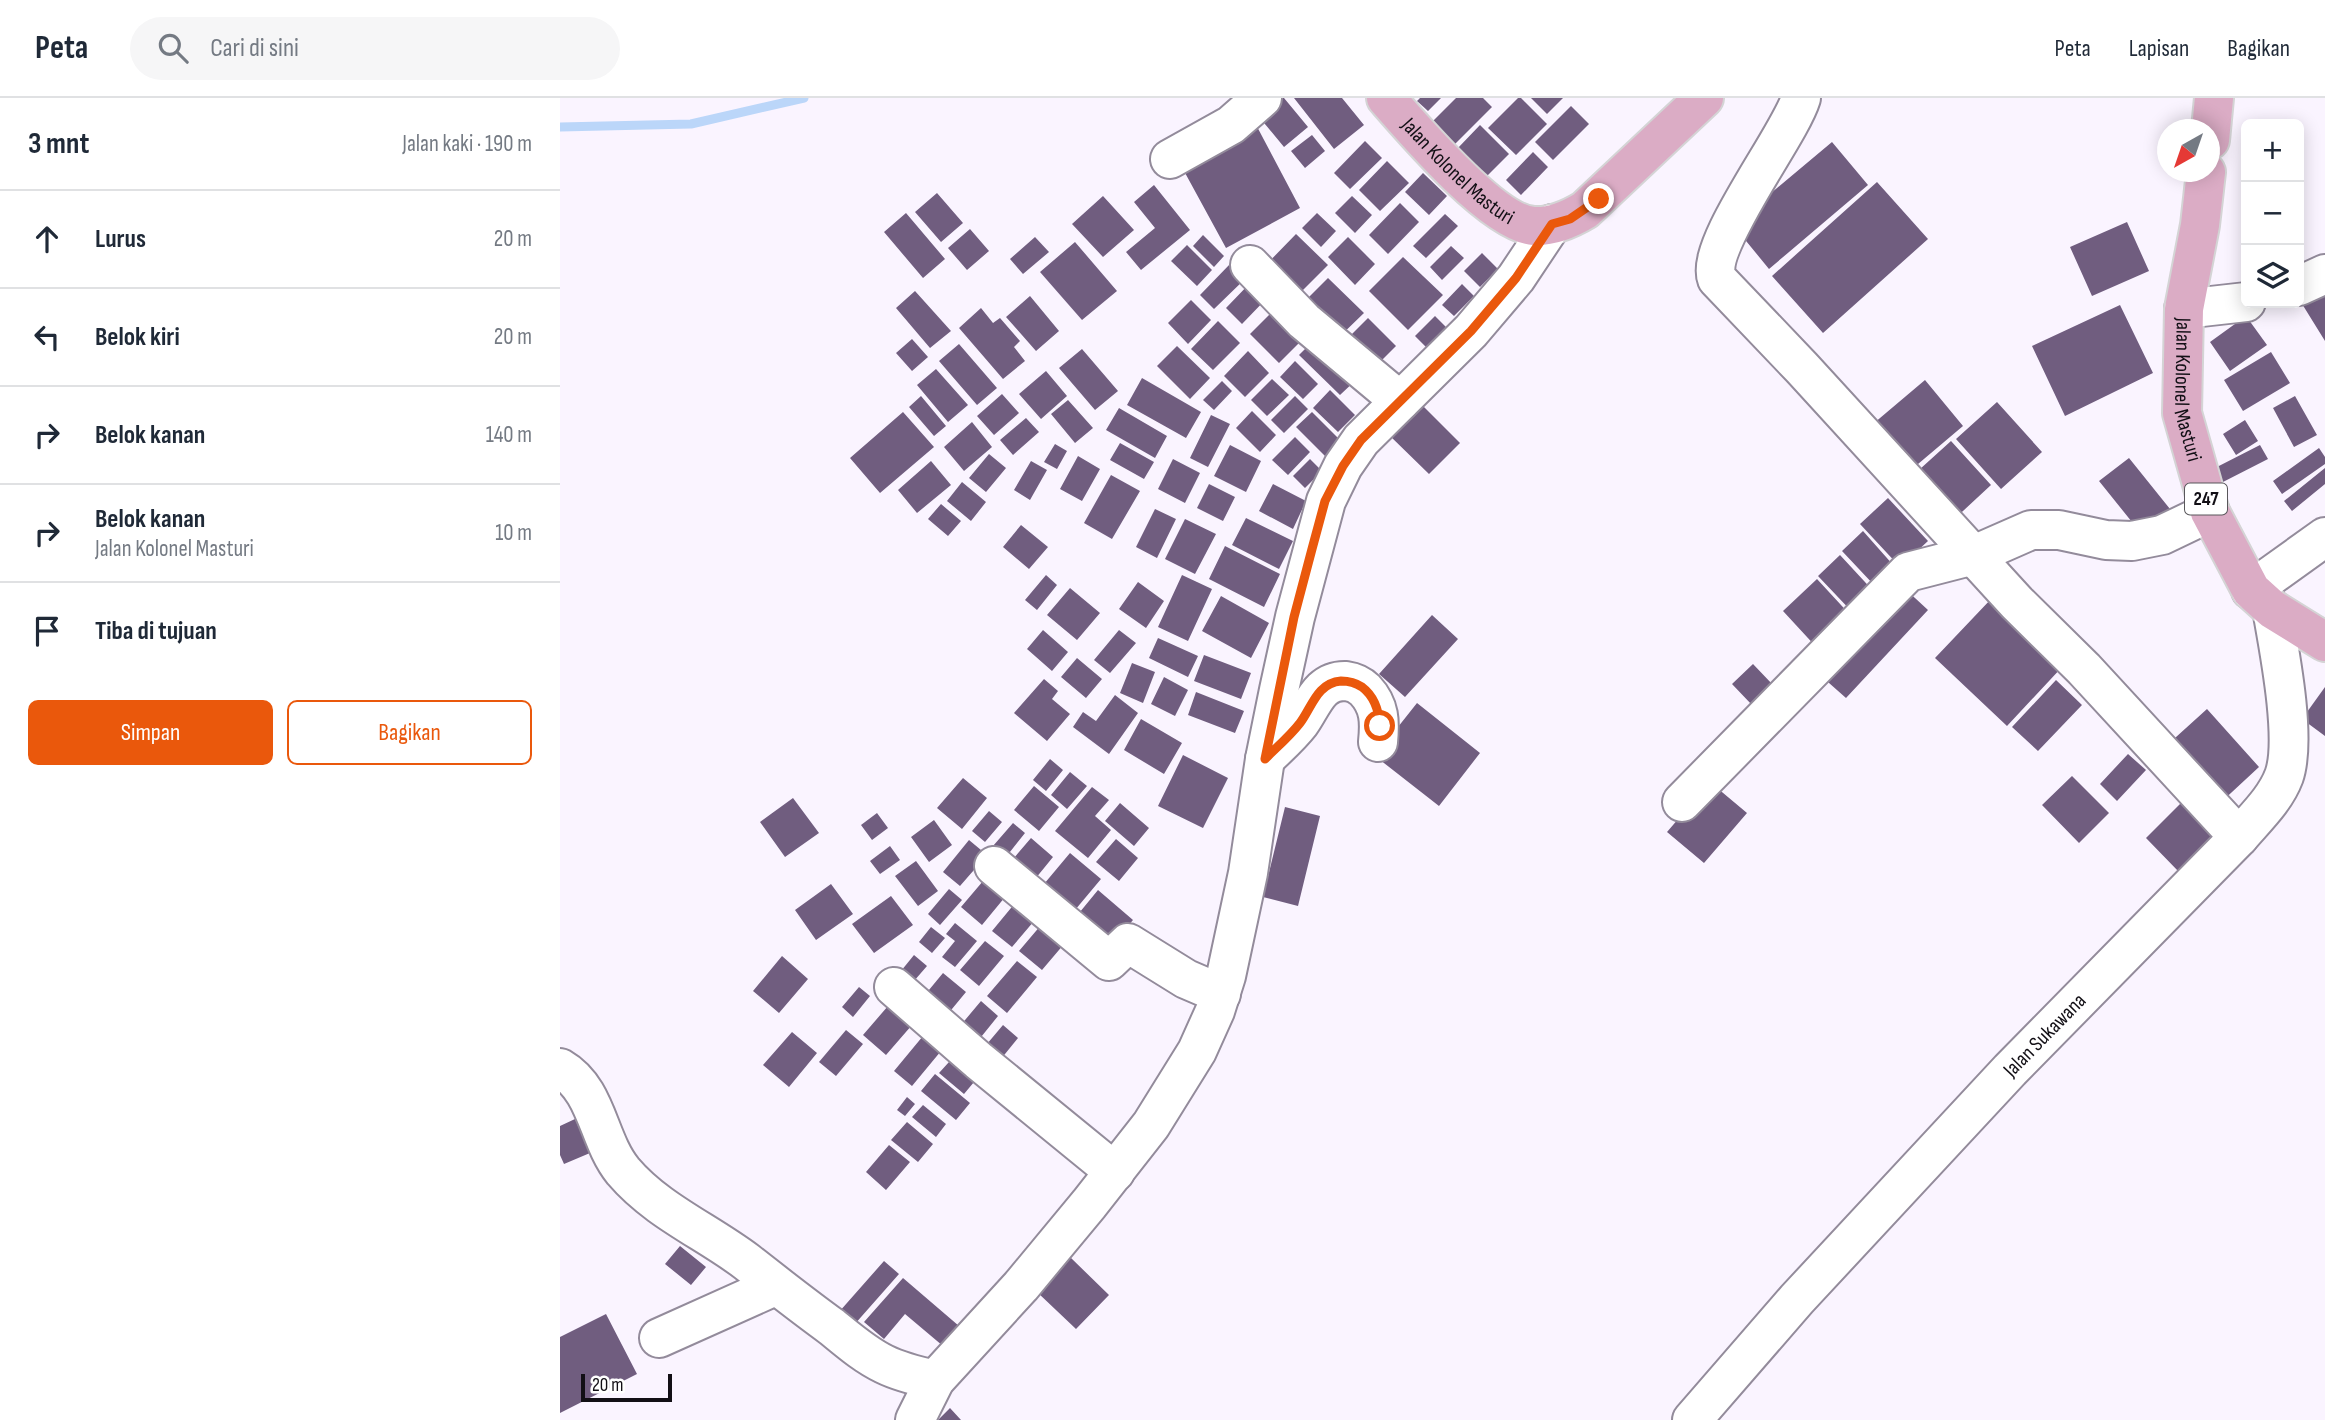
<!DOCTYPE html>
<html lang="id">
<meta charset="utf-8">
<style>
body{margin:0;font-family:"Sofia Sans Condensed",sans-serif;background:#f6f6f7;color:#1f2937}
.controls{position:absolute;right:21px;top:21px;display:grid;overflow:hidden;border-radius:10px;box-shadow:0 4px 18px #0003}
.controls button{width:63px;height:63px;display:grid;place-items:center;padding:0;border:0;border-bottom:2px solid #e0e1e3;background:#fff;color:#1f2937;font:35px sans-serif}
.compass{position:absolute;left:1597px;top:21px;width:63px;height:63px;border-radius:50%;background:#fff;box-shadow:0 4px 18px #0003;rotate:220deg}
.scale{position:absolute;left:21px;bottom:18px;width:91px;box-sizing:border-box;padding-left:7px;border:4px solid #120f15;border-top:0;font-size:19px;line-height:24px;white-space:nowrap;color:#120f15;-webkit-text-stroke:5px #fff;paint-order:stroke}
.stop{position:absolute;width:21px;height:21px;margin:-16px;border:5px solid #ea580c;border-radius:50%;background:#fff}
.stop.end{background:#ea580c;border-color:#fff;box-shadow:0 2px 7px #0008}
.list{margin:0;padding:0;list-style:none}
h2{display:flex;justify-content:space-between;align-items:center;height:91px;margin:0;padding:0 28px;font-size:30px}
h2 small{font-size:23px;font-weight:400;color:#747a83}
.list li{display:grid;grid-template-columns:46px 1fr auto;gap:21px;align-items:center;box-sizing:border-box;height:98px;padding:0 28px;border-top:2px solid #e0e1e3}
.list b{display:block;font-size:26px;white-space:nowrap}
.list p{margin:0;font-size:23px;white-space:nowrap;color:#747a83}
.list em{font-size:23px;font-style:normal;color:#747a83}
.actions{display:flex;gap:14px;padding:21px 28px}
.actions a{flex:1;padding:16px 0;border:2px solid #ea580c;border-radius:10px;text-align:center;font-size:24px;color:#ea580c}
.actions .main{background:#ea580c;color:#fff}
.icon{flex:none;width:38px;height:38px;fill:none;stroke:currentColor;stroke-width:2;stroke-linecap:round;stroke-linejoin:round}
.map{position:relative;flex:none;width:1765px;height:1322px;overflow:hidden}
header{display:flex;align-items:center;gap:42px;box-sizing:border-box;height:98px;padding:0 35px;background:#fff;border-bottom:2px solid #e0e1e3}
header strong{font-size:33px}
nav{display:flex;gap:38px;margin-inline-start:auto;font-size:24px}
.search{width:490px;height:63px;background:#f6f6f7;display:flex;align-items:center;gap:18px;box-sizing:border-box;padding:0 24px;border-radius:38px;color:#747a83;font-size:26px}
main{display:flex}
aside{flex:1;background:#fff}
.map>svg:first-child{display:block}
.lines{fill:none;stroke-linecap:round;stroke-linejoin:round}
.stream{stroke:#bbd6f9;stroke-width:9}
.building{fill:#705d7f}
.minor-casing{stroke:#938b9b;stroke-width:42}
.major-casing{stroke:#d4d4d5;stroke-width:42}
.minor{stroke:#fff;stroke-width:38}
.major{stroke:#dbacc5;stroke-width:38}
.route{stroke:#ea580c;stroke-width:9}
.labels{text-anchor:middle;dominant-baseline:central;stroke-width:5;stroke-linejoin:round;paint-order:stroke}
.shield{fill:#fff;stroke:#59575b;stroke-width:2}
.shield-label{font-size:19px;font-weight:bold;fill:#120f15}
.street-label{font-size:21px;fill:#120f15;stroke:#fff}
</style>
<header>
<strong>Peta</strong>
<div class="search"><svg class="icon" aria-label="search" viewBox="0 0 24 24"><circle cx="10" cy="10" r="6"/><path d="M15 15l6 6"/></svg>Cari di sini</div>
<nav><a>Peta</a><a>Lapisan</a><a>Bagikan</a></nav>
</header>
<main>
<aside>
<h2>3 mnt<small>Jalan kaki · 190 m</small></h2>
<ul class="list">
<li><svg class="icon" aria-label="ahead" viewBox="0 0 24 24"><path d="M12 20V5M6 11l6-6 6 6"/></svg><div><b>Lurus</b></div><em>20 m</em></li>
<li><svg class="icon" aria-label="left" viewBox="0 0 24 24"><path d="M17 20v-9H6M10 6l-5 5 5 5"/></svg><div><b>Belok kiri</b></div><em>20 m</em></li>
<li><svg class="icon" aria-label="right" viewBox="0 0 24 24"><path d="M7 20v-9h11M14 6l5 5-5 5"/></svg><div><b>Belok kanan</b></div><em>140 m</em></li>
<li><svg class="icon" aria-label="right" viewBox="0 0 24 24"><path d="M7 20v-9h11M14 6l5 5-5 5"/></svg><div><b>Belok kanan</b><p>Jalan Kolonel Masturi</p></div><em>10 m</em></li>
<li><svg class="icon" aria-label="arrive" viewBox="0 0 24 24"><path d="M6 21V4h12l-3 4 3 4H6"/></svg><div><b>Tiba di tujuan</b></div></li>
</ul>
<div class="actions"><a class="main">Simpan</a><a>Bagikan</a></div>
</aside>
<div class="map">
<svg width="1765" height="1322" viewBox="0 0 1765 1322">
<rect width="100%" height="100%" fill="#faf4ff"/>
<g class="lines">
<path class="stream" d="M0,29L131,26L244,0"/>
</g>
<path class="building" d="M713,0H724L748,29L724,49L695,14Z
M734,0H782L804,27L774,51Z
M860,0H881L868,13L857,3Z
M896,0H923L932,9L894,47L871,25Z
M958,0H961L987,26L956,57L928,30Z
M971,0H1003L987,16Z
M1011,8L1029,26L993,62L975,44Z
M694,23L740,110L666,150L618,62Z
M920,27L949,56L925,80L897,51Z
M752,37L765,53L745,70L731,53Z
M805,43L822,60L790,91L774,75Z
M1272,44L1308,87L1209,171L1173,127Z
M973,54L988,69L961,97L946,82Z
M827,63L849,85L820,113L799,92Z
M863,75L887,98L869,117L845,94Z
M1317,84L1368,141L1263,235L1212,178Z
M594,87L630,132L581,172L566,154L595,130L574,104Z
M377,95L403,125L381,144L355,114Z
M543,98L574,132L543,159L512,126Z
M792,98L812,117L795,135L775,115Z
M840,105L859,124L828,156L809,137Z
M346,115L385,161L363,180L324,134Z
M757,115L776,133L761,149L742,130Z
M885,116L898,128L866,160L853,148Z
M1567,124L1589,173L1532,198L1510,149Z
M410,131L429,153L407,172L388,150Z
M736,136L768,167L732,203L701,172Z
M643,137L664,158L654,169L633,148Z
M475,139L489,154L463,176L450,161Z
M788,139L815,166L795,187L768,159Z
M515,144L557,193L522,222L480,174Z
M627,147L652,172L637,188L611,163Z
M891,148L904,160L882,182L870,169Z
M922,155L938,171L920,189L904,173Z
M843,159L883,197L848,232L809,193Z
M671,165L686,180L654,211L640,197Z
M768,180L804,215L773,245L738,210Z
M692,183L708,199L682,226L666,210Z
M1765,183V243L1739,201Z
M902,186L914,198L894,218L882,207Z
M355,193L391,233L370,250L336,210Z
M470,198L499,233L476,253L446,219Z
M631,202L651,222L628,246L608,225Z
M720,206L749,235L719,265L690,236Z
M1560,207L1593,275L1505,318L1472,248Z
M421,210L433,225L440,220L460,243L454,249L465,263L443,281L399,230Z
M875,218L889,232L869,252L855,238Z
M1686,218L1707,247L1670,273L1650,244Z
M808,220L836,248L811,273L783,245Z
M658,223L680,245L653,272L631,251Z
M756,240L797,281L780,297L739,257Z
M352,241L368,259L352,273L336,255Z
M399,246L437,290L417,307L379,263Z
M617,248L650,280L630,301L597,268Z
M522,251L558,293L535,312L499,270Z
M688,253L709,275L685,299L664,278Z
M1711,254L1730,285L1683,313L1664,282Z
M735,263L758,286L743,301L720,279Z
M376,271L408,307L388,324L357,287Z
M486,273L507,298L481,321L459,296Z
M582,280L641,314L626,340L567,307Z
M712,281L729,297L707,318L691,302Z
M1365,282L1403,328L1345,377L1307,331Z
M662,283L672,293L654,312L643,302Z
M770,292L795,317L778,334L753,310Z
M442,296L459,315L434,337L417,318Z
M361,298L386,328L374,338L349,309Z
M735,298L748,311L724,335L711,322Z
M1735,298L1757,337L1734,349L1713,310Z
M508,302L533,330L515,345L491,316Z
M859,304L900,345L869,376L828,336Z
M1437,304L1482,354L1441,391L1396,341Z
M559,310L607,338L595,360L546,332Z
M692,313L716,337L700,354L676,330Z
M343,314L374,349L320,395L290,360Z
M752,314L787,349L771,364L736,329Z
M651,317L670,326L648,369L630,360Z
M466,320L479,334L453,357L440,342Z
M1685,322L1698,343L1676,357L1663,336Z
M412,324L432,349L404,373L384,349Z
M735,339L750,354L728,377L712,362Z
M1391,343L1431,387L1389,426L1349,381Z
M560,345L594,364L584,381L550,362Z
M495,346L507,353L497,371L484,364Z
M670,347L701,363L686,394L654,378Z
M1700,347L1708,361L1661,385L1653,371Z
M1759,350L1765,359V366L1722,396L1713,383Z
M429,356L446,370L426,394L409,380Z
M518,358L540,371L522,403L500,391Z
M1569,360L1610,411L1580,434L1539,383Z
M613,361L640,375L625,405L598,391Z
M750,361L762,373L745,390L733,378Z
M371,363L391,387L357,415L338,392Z
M471,363L487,372L470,402L454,392Z
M1765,370V386L1732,413L1724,403Z
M551,377L580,393L552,441L524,425Z
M402,384L426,404L411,423L387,403Z
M649,386L675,399L663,423L637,410Z
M713,386L746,403L733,431L699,413Z
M1328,400L1368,443L1340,469L1300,426Z
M381,406L401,423L388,438L368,421Z
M595,411L616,421L597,460L576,449Z
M686,420L733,443L719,471L672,447Z
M625,421L656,436L635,476L605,461Z
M461,427L488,449L469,471L443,449Z
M1303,433L1334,468L1314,487L1282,453Z
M665,448L720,476L704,509L649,481Z
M1280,457L1317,497L1295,517L1258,478Z
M486,477L497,487L477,512L465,502Z
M622,477L652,491L628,543L598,529Z
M1257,481L1293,520L1259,552L1223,513Z
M578,484L604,503L586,530L559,511Z
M1342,488L1368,512L1286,600L1260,577Z
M510,490L540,515L517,542L487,517Z
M661,498L709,525L691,560L642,533Z
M1432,500L1503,568L1447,628L1375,560Z
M872,517L898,541L845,599L819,576Z
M483,532L508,554L492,573L467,551Z
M559,532L576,545L550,575L534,562Z
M598,540L638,558L628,579L589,560Z
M644,557L691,575L681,601L634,583Z
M517,560L542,581L526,600L501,579Z
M572,565L595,574L583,605L560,595Z
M1193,566L1213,587L1192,607L1172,586Z
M604,579L628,592L615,618L591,606Z
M484,581L498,593L492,601L510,616L487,643L454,615Z
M1496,582L1522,607L1478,653L1452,629Z
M1765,589V638L1742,621Z
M636,594L684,613L675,635L628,617Z
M555,597L578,615L549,656L513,629L523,614L536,623Z
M857,605L920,655L879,708L815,658Z
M1647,611L1699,669L1658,707L1605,649Z
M581,621L622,645L604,676L564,652Z
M1568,656L1586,672L1557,703L1540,686Z
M623,657L668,680L643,730L598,708Z
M490,661L503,672L486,693L473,682Z
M510,674L527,688L507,711L491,697Z
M1512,678L1549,715L1519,745L1482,707Z
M403,680L427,700L402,731L377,710Z
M1150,684L1187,715L1144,765L1107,734Z
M474,688L499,709L479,733L454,712Z
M532,689L549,702L535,718L551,732L528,760L495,733Z
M233,700L259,735L225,759L200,724Z
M1623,703L1657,736L1619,774L1586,740Z
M560,705L589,730L574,748L545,723Z
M725,709L760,718L738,808L703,799Z
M429,713L442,724L425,744L412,733Z
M317,715L328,730L312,742L301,727Z
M374,722L392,747L369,764L351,739Z
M453,725L465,735L446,759L433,748Z
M471,740L493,759L471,786L448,767Z
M556,741L578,760L559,783L536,764Z
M409,742L427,757L400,788L383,774Z
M330,748L340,762L320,776L310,763Z
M510,755L541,781L510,818L479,792Z
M356,763L378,793L358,808L335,778Z
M429,776L450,793L422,827L401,809Z
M271,786L293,816L256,842L235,812Z
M389,791L402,802L380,827L368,816Z
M538,792L573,822L550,849L515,820Z
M331,798L353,827L314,855L292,826Z
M460,799L480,816L452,849L432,833Z
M487,820L510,839L482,872L459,853Z
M395,825L417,843L395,869L382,859L395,843L386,836Z
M371,829L385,840L372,855L359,844Z
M425,843L444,858L419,888L400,872Z
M354,857L367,868L354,883L341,873Z
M222,858L248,881L219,915L193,893Z
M457,863L477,879L447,915L427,898Z
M383,875L406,894L387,917L364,898Z
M299,889L310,898L293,919L282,909Z
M421,903L438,918L413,949L395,934Z
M328,908L352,927L326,957L303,937Z
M443,927L458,940L432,972L416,959Z
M286,932L303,946L276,978L259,964Z
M232,934L257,955L229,989L203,967Z
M363,938L381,953L352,988L334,973Z
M389,964L414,984L404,996L379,975Z
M375,976L410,1005L396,1022L361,993Z
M347,999L355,1006L345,1018L337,1012Z
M363,1007L386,1026L376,1039L352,1019Z
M15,1021L30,1055L4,1066L0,1057V1028Z
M347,1024L373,1046L358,1064L331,1042Z
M329,1047L350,1064L326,1092L306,1074Z
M120,1148L146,1169L131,1187L105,1166Z
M510,1159L549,1197L516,1231L477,1194Z
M324,1163L339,1176L294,1227L279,1214Z
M343,1180L399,1228L383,1248L345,1216L324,1241L304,1224Z
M46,1216L77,1276L0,1315V1239Z
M390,1310L401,1322H378Z"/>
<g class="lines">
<g class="minor-casing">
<g id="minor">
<path d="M1241,0C1229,39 1144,147 1157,181L1242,270L1457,505L1524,571L1679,739"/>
<path d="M610,61L671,27L702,0"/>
<path d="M690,167L744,223L840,303"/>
<path d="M1739,188L1765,176"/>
<path d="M1624,211L1686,204"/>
<path d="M1691,492L1765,439"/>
<path d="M705,661C717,649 730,638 740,625C753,607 759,582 786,583C793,584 800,587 805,592C820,608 820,624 818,644"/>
<path d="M1122,704L1348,474L1414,457L1471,432H1499L1546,442L1572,443L1602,437L1650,414"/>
<path d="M434,768L549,863L568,845L626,881L661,896"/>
<path d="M334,889L419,963L555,1074"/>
<path d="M0,970C38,992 37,1041 63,1073C97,1113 146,1133 187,1164C215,1186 243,1208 272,1229C288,1242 305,1257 324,1266C340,1274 357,1278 375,1282"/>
<path d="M99,1240L215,1188"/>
<path d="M355,1322L375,1282L461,1188L529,1106L591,1027L637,953L655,913L666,878L688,775L705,661L719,592L735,519L766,403L783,368L801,342L911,233L956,180L992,126"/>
<path id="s1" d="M1132,1322L1237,1201L1450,972L1679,739C1695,720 1715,702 1724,678C1737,641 1719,551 1712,511"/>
</g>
</g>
<g class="major-casing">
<g id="major">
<path id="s2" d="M826,0C853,31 934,126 974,128C992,129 1010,121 1025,112L1144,0"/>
<path d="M1650,42L1654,0"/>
<path id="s3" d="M1646,74L1640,127L1624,211L1622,315L1650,414L1691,492L1712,511L1765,544"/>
</g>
</g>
<use href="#minor" class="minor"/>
<use href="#major" class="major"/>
</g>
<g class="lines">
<path class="route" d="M820,628C819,614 814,598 802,589C796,585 788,583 781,583C757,585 752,609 740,625C730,638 717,649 705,661L734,519L752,451L765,403L783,368L801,342L911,233L956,180L992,126L1010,121L1039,101"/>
</g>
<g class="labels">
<rect class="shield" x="1625" y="385.5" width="42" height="31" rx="5"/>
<g class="shield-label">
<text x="1646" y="401">247</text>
</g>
<g class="street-label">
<text stroke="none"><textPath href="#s2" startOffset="103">Jalan Kolonel Masturi</textPath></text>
<text stroke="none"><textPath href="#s3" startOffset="220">Jalan Kolonel Masturi</textPath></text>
<text stroke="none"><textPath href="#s1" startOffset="522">Jalan Sukawana</textPath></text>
</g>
</g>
</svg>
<div class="controls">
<button>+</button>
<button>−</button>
<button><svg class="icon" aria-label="layers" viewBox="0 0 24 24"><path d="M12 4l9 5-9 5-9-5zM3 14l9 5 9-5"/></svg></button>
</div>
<svg class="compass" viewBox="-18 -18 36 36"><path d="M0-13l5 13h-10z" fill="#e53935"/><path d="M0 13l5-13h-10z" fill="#747a83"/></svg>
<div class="scale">20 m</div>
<div class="stop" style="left:820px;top:628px"></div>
<div class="stop end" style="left:1039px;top:101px"></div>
</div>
</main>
